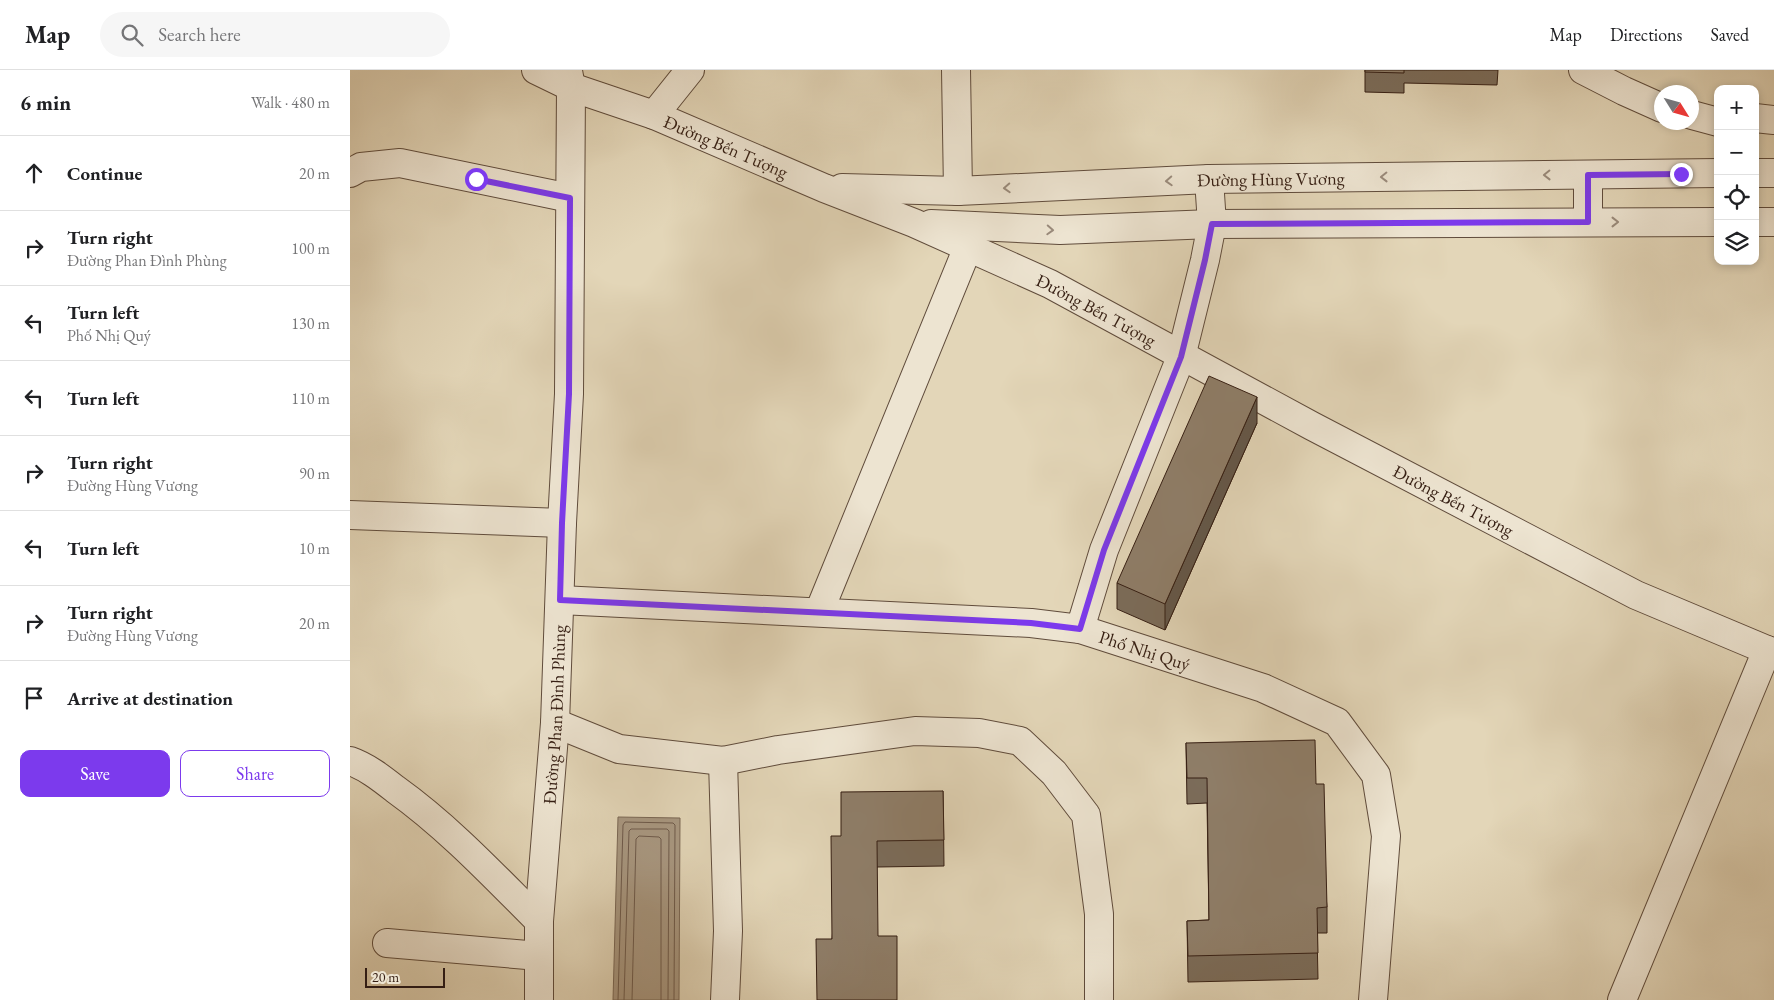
<!DOCTYPE html>
<meta charset="utf-8">
<style>
body{margin:0;font-family:"EB Garamond",serif;background:#f6f6f6;color:#202124}
.controls{position:absolute;right:15px;top:15px;display:grid;overflow:hidden;border-radius:10px;box-shadow:0 2px 8px #0003}
.controls button{width:45px;height:45px;display:grid;place-items:center;padding:0;border:0;border-bottom:1px solid #e0e0e0;background:#fff;color:#202124;font:25px sans-serif}
.compass{position:absolute;left:1304px;top:15px;width:45px;height:45px;border-radius:50%;background:#fff;box-shadow:0 2px 8px #0003;rotate:127deg}
.scale{position:absolute;left:15px;bottom:12px;width:80px;box-sizing:border-box;padding-left:5px;border:2px solid #351e13;border-top:0;font-size:14px;line-height:18px;white-space:nowrap;color:#351e13;-webkit-text-stroke:4px #ede4d1;paint-order:stroke}
.stop{position:absolute;width:15px;height:15px;margin:-11px;border:4px solid #7c3aed;border-radius:50%;background:#fff}
.stop.end{background:#7c3aed;border-color:#fff;box-shadow:0 1px 5px #0008}
.list{margin:0;padding:0;list-style:none}
h2{display:flex;justify-content:space-between;align-items:center;height:65px;margin:0;padding:0 20px;font-size:21px}
h2 small{font-size:16px;font-weight:400;color:#757577}
.list li{display:grid;grid-template-columns:32px 1fr auto;gap:15px;align-items:center;box-sizing:border-box;height:75px;padding:0 20px;border-top:1px solid #e0e0e0}
.list b{display:block;font-size:19px;white-space:nowrap}
.list p{margin:0;font-size:16px;white-space:nowrap;color:#757577}
.list em{font-size:16px;font-style:normal;color:#757577}
.actions{display:flex;gap:10px;padding:15px 20px}
.actions a{flex:1;padding:11px 0;border:1px solid #7c3aed;border-radius:10px;text-align:center;font-size:18px;color:#7c3aed}
.actions .main{background:#7c3aed;color:#fff}
.icon{flex:none;width:28px;height:28px;fill:none;stroke:currentColor;stroke-width:2;stroke-linecap:round;stroke-linejoin:round}
.map{position:relative;flex:none;width:1424px;height:930px;overflow:hidden}
header{display:flex;align-items:center;gap:30px;box-sizing:border-box;height:70px;padding:0 25px;background:#fff;border-bottom:1px solid #e0e0e0}
header strong{font-size:24px}
nav{display:flex;gap:28px;margin-inline-start:auto;font-size:18px}
.search{width:350px;height:45px;background:#f6f6f6;display:flex;align-items:center;gap:12px;box-sizing:border-box;padding:0 18px;border-radius:28px;color:#757577;font-size:19px}
main{display:flex}
aside{flex:1;background:#fff}
.map>svg:first-child{display:block}
.water{fill:#a89780;stroke:#7a6754}
.lines{fill:none;stroke-linecap:round;stroke-linejoin:round}
.shore{stroke:#6e5a4a;stroke-width:1}
.minor-casing{stroke:#604c3c;stroke-width:30}
.minor{stroke:#ede4d1;stroke-width:28}
.wall{fill:#7b6c5a;stroke:#351e13}
.shaded-wall{fill:#64584a;stroke:#351e13}
.building{fill:#8f7e69;stroke:#351e13}
.oneway{stroke:#9a8b7c}
.route{stroke:#7c3aed;stroke-width:6}
.labels{text-anchor:middle;dominant-baseline:central;stroke-width:4;stroke-linejoin:round;paint-order:stroke}
.street-label{font-size:18px;fill:#351e13;stroke:#ede4d1}
</style>
<header>
<strong>Map</strong>
<div class="search"><svg class="icon" aria-label="search" viewBox="0 0 24 24"><circle cx="10" cy="10" r="6"/><path d="M15 15l6 6"/></svg>Search here</div>
<nav><a>Map</a><a>Directions</a><a>Saved</a></nav>
</header>
<main>
<aside>
<h2>6 min<small>Walk · 480 m</small></h2>
<ul class="list">
<li><svg class="icon" aria-label="ahead" viewBox="0 0 24 24"><path d="M12 20V5M6 11l6-6 6 6"/></svg><div><b>Continue</b></div><em>20 m</em></li>
<li><svg class="icon" aria-label="right" viewBox="0 0 24 24"><path d="M7 20v-9h11M14 6l5 5-5 5"/></svg><div><b>Turn right</b><p>Đường Phan Đình Phùng</p></div><em>100 m</em></li>
<li><svg class="icon" aria-label="left" viewBox="0 0 24 24"><path d="M17 20v-9H6M10 6l-5 5 5 5"/></svg><div><b>Turn left</b><p>Phố Nhị Quý</p></div><em>130 m</em></li>
<li><svg class="icon" aria-label="left" viewBox="0 0 24 24"><path d="M17 20v-9H6M10 6l-5 5 5 5"/></svg><div><b>Turn left</b></div><em>110 m</em></li>
<li><svg class="icon" aria-label="right" viewBox="0 0 24 24"><path d="M7 20v-9h11M14 6l5 5-5 5"/></svg><div><b>Turn right</b><p>Đường Hùng Vương</p></div><em>90 m</em></li>
<li><svg class="icon" aria-label="left" viewBox="0 0 24 24"><path d="M17 20v-9H6M10 6l-5 5 5 5"/></svg><div><b>Turn left</b></div><em>10 m</em></li>
<li><svg class="icon" aria-label="right" viewBox="0 0 24 24"><path d="M7 20v-9h11M14 6l5 5-5 5"/></svg><div><b>Turn right</b><p>Đường Hùng Vương</p></div><em>20 m</em></li>
<li><svg class="icon" aria-label="arrive" viewBox="0 0 24 24"><path d="M6 21V4h12l-3 4 3 4H6"/></svg><div><b>Arrive at destination</b></div></li>
</ul>
<div class="actions"><a class="main">Save</a><a>Share</a></div>
</aside>
<div class="map">
<svg width="1424" height="930" viewBox="0 0 1424 930">
<rect width="100%" height="100%" fill="#e3d6b8"/>
<filter id="stains"><feTurbulence type="fractalNoise" baseFrequency=".004" numOctaves="4"/><feColorMatrix values="0 0 0 0 .2 0 0 0 0 .09 0 0 0 0 .02 0 0 0 .5 -.17"/></filter>
<radialGradient id="worn" r=".72"><stop offset=".6" stop-color="#630" stop-opacity="0"/><stop offset="1" stop-color="#630" stop-opacity=".3"/></radialGradient>
<path class="water" d="M268,747L330,748L329,930H263Z"/>
<g class="lines">
<path class="shore" d="M268,930L273,755L275,752L323,753L325,755L324,930
M274,930L279,761L281,759H317L319,761L318,930
M282,930L286,769L289,766L309,767L311,769V930"/>
<g class="minor-casing">
<g id="minor">
<path id="s1" d="M186,0L221,17L304,45L474,118L564,153L700,214L962,356L1286,525L1424,583"/>
<path d="M606,0L608,121"/>
<path d="M1233,0L1274,21L1312,38"/>
<path d="M304,45L340,0"/>
<path d="M1342,45L1368,52"/>
<path d="M1405,48L1424,50"/>
<path d="M0,103L11,97L50,93L220,128"/>
<path d="M1405,103H1424"/>
<path d="M1238,105V152"/>
<path id="s2" d="M492,118L608,121L859,109L1368,103"/>
<path d="M1405,152H1424"/>
<path d="M581,154L710,160L862,154L1368,152"/>
<path d="M0,445L212,453"/>
<path id="s3" d="M210,530L681,553L730,559L913,618L987,652L1026,705L1036,766L1023,930"/>
<path d="M469,542L618,177"/>
<path d="M730,559L754,480L831,287L855,190L862,154L859,109"/>
<path d="M205,653L269,679L373,691L428,680L565,661L629,663L670,671L704,703L736,745L749,844V930"/>
<path d="M0,691C17,697 31,708 45,719C98,757 143,805 189,851"/>
<path d="M373,691L378,861L375,930"/>
<path d="M37,873L189,886"/>
<path id="s4" d="M189,930V851L205,653L212,453L219,324L221,17L218,1"/>
<path d="M1272,930L1417,580"/>
</g>
</g>
<use href="#minor" class="minor"/>
</g>
<path class="wall" d="M1015,0H1148L1147,15L1054,13V23L1015,22Z
M907,353L815,560L767,539V513Z
M836,673L966,714L977,837V863H967L968,909L838,912L837,851L859,850L857,733L837,734Z
M593,721L594,796L527,797L482,869L491,766Z"/>
<path class="shaded-wall" d="M907,327V353L815,560V534Z"/>
<path class="building" d="M1015,0H1054V3L1015,2Z
M859,306L907,327L815,534L767,513Z
M965,670L966,714H974L977,837L967,838L968,883L838,886L837,851L859,850L857,708H837L836,673Z
M593,721L594,770L527,771L528,866H547V930H467L466,869H482L481,766H491V722Z"/>
<defs><path id="oneway-chevron" d="M-2-3.5L2.5 0L-2 3.5" fill="none" stroke-width="1.6" stroke-linecap="round" stroke-linejoin="round" transform="scale(1.25)"/></defs>
<g class="oneway">
<use href="#oneway-chevron" transform="translate(1197 105) rotate(179)"/>
<use href="#oneway-chevron" transform="translate(1034 107) rotate(179)"/>
<use href="#oneway-chevron" transform="translate(819 111) rotate(177)"/>
<use href="#oneway-chevron" transform="translate(657 118) rotate(177)"/>
<use href="#oneway-chevron" transform="translate(1265 152)"/>
<use href="#oneway-chevron" transform="translate(700 160) rotate(3)"/>
</g>
<g class="lines">
<path class="route" d="M126,109L220,128L219,324L212,453L210,530L681,553L730,559L754,480L831,287L855,190L862,154L1238,152V105L1331,104"/>
</g>
<g class="labels">
<g class="street-label">
<text stroke="none"><textPath href="#s1" startOffset="205">Đường Bến Tượng</textPath></text>
<text stroke="none"><textPath href="#s2" startOffset="429">Đường Hùng Vương</textPath></text>
<text stroke="none"><textPath href="#s1" startOffset="610">Đường Bến Tượng</textPath></text>
<text stroke="none"><textPath href="#s1" startOffset="1015">Đường Bến Tượng</textPath></text>
<text stroke="none"><textPath href="#s3" startOffset="589">Phố Nhị Quý</textPath></text>
<text stroke="none"><textPath href="#s4" startOffset="286">Đường Phan Đình Phùng</textPath></text>
</g>
</g>
<rect width="100%" height="100%" filter="url(#stains)"/>
<rect width="100%" height="100%" fill="url(#worn)"/>
</svg>
<div class="controls">
<button>+</button>
<button>−</button>
<button><svg class="icon" aria-label="locate" viewBox="0 0 24 24"><circle cx="12" cy="12" r="6"/><path d="M12 2v4M12 18v4M2 12h4M18 12h4"/></svg></button>
<button><svg class="icon" aria-label="layers" viewBox="0 0 24 24"><path d="M12 4l9 5-9 5-9-5zM3 14l9 5 9-5"/></svg></button>
</div>
<svg class="compass" viewBox="-18 -18 36 36"><path d="M0-13l5 13h-10z" fill="#e53935"/><path d="M0 13l5-13h-10z" fill="#757577"/></svg>
<div class="scale">20 m</div>
<div class="stop" style="left:126px;top:109px"></div>
<div class="stop end" style="left:1331px;top:104px"></div>
</div>
</main>
